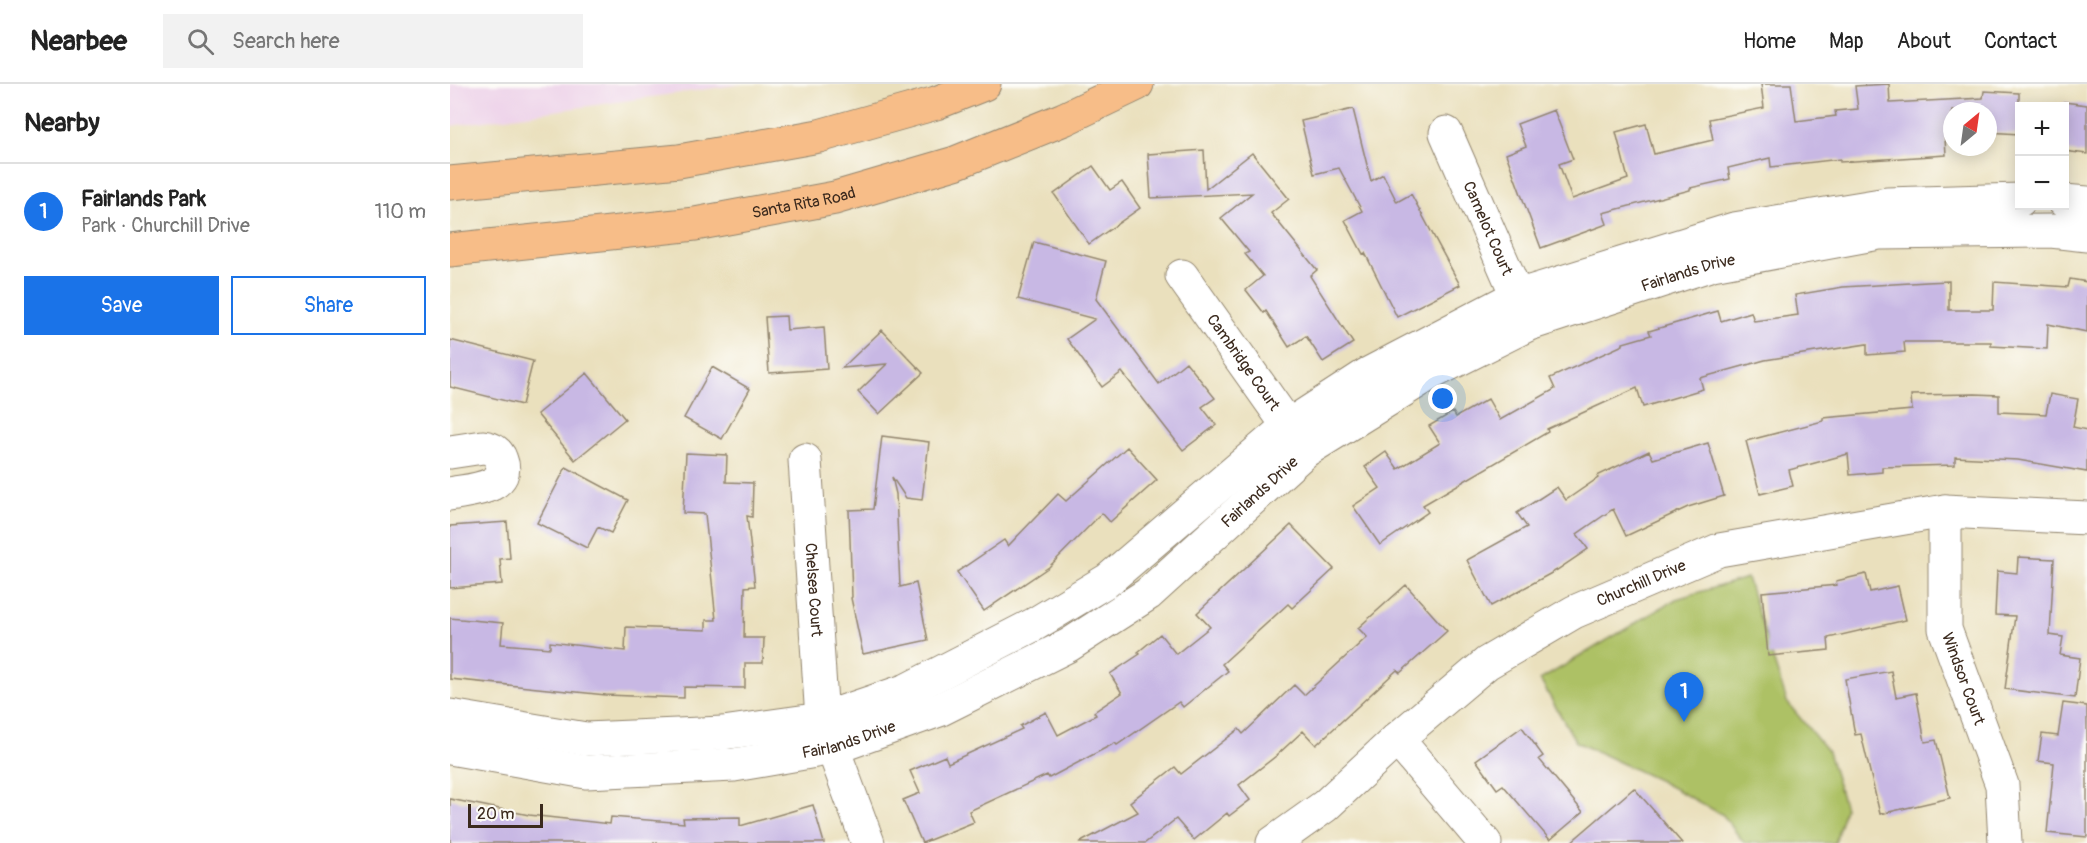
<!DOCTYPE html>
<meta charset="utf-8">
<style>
body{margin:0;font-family:Pangolin,sans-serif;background:#f2f2f2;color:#222}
.controls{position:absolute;right:18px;top:18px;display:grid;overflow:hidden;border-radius:0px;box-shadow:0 3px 15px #0003}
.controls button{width:54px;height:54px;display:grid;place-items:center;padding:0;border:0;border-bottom:2px solid #e0e0e0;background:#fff;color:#222;font:30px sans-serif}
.compass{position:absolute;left:1493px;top:18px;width:54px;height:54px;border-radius:50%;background:#fff;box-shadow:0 3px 15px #0003;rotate:29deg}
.scale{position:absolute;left:18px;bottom:15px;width:75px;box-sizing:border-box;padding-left:6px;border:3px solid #3b2a1e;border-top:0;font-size:16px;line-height:21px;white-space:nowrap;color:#3b2a1e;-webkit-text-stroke:4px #fdfcf7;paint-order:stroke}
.you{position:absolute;left:993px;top:315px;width:21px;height:21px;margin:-15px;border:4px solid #fff;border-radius:50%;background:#1a73e8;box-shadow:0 0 0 9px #1a73e833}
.badge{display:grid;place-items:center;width:39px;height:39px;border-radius:50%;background:#1a73e8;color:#fff;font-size:20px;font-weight:700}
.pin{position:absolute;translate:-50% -50px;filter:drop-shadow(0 2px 3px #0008)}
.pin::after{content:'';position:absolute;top:32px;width:21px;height:18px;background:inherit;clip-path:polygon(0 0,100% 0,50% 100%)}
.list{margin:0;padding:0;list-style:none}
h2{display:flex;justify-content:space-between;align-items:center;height:78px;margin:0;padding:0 24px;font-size:26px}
h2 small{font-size:20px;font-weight:400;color:#767676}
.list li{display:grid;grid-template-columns:39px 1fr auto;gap:18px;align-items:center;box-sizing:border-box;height:96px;padding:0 24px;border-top:2px solid #e0e0e0}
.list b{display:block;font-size:22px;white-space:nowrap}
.list p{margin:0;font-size:20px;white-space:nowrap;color:#767676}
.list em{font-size:20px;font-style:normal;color:#767676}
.actions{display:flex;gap:12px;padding:18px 24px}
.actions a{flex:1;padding:14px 0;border:2px solid #1a73e8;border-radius:0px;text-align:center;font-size:21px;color:#1a73e8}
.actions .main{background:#1a73e8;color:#fff}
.icon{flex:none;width:33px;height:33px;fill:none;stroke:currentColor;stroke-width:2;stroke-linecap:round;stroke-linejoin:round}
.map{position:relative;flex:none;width:1637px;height:759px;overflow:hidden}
header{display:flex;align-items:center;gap:36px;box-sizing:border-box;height:84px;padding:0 30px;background:#fff;border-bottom:2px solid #e0e0e0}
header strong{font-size:28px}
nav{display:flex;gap:33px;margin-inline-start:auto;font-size:21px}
.search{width:420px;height:54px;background:#f2f2f2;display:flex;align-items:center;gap:15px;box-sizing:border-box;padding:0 21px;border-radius:0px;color:#767676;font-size:22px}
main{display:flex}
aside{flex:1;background:#fff}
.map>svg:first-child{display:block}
.built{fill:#edd1e9}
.green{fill:#adc165;stroke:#747642;stroke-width:1.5}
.building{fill:#c8b8e4}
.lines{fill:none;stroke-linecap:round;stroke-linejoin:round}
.minor-casing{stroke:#92856e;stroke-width:35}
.major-casing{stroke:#92856e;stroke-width:35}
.minor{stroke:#fff;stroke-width:33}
.major{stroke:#f7bd88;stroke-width:33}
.labels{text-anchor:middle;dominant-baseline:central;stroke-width:4.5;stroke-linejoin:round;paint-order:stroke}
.street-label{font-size:16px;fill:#3b2a1e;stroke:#fdfcf7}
</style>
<header>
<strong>Nearbee</strong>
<div class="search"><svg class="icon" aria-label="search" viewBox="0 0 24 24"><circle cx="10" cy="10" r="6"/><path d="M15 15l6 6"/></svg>Search here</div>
<nav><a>Home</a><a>Map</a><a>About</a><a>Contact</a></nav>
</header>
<main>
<aside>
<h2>Nearby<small></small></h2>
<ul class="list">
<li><span class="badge">1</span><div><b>Fairlands Park</b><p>Park · Churchill Drive</p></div><em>110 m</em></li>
</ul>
<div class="actions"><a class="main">Save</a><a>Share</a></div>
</aside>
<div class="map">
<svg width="1637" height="759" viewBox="0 0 1637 759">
<rect width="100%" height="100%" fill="#fdfcf7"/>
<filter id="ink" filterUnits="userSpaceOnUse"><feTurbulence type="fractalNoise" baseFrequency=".0167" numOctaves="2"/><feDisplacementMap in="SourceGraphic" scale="12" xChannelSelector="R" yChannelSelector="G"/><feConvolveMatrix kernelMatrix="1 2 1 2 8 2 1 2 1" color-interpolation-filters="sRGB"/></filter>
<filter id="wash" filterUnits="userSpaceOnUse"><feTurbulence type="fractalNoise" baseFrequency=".008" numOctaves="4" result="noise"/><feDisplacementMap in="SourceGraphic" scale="24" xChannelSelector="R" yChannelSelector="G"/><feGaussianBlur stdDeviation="1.35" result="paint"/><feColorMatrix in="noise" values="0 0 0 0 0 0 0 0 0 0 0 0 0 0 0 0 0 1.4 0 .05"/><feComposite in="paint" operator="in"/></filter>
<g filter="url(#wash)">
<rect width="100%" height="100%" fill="#eae0bd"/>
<path class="built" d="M0,0H293L0,42Z"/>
<path class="green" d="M1297,494L1337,618L1378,668L1395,724L1385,759H1294L1273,731L1208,696L1126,658L1090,596L1226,515Z"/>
<g id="blocks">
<path class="building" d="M1311,0H1341L1346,37L1386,32L1385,27L1408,25L1405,2L1439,0L1440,19L1533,14L1534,7L1569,9V50L1538,48V27H1502V54H1495L1496,71L1390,78V75L1321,83L1320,74L1278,84L1280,95L1240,104V106L1153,129L1157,140L1091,164L1056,70L1076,62L1067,40L1104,26L1123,75L1109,80L1122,115L1178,95L1166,48L1196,40L1204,70L1263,56L1259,35L1314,24Z
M1614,18L1637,21V70L1614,67Z
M903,25L921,97L933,90L947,118L961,110L1010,201L947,233L915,169L913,170L895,136L912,127L889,84L864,90L851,37Z
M754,66L756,105L802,69L839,115L821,129L867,186L860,192L903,259L873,278L856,252L839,263L816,227L814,229L796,206L813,192L795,170L799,168L771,134L802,109L701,114L698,70Z
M643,82L660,106L672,98L690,124L639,160L604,110Z
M584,158L656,177L646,215L709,300L736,278L765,314L752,323L766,341L733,366L672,288L652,303L617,255L645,235L568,215Z
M1620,195L1637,198V248L1598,240L1597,265L1541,262V258H1454L1455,268L1417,271V260L1315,276L1250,294L1253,305L1193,323L1187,304L1097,345L1098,348L973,421L978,428L930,461L903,422L930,404L915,383L936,368L948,385L990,359L979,342L1003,328L1006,333L1038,315L1050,336L1105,305L1100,294L1173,261V259L1201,251L1199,247L1268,227L1271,237L1301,228L1304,237L1348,231L1345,211L1393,203L1477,198L1499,197V226H1543L1544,198L1618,203Z
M336,232L337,246L374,243L377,285L319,289L315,233Z
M432,246L473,289L429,330L408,308L437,280L392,284Z
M0,256L83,277L72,321L0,303Z
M262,283L300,305L272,355L234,334Z
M137,289L175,335L125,376L87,330Z
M1525,310L1549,311V328L1596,330L1600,310L1628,315L1623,343L1637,346V388L1568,376L1505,373V381L1432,383V388L1400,391L1398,370L1339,386L1343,402L1310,410L1296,357L1373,337V334L1462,326L1461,311Z
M432,352L479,358L472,416L456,414L442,393L446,410L450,503L466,499L478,556L413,570L401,514L402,513L399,426L423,425Z
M1258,359L1274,412L1238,423L1176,452L1163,425L1127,450L1138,465L1107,486L1041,522L1017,476L1077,443L1067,429L1107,403L1116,416L1148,394L1147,392L1199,367L1203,375Z
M677,363L707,396L660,438L652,429L599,483L534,527L507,488L554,456L558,462L608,410L616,417Z
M236,369L277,371L276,398L303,399L302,433L297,432L305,502L295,503L294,554H314L313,579H295V604L234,603V614L156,611L0,595V534L53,539L51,560L100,564V558L175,567L176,543L256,546V536H266L255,430L233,429Z
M116,383L178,416L161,449L148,443L137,464L87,439Z
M57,438L60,474L50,475L52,500L0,504V442Z
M841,441L884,485L842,524L838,520L772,580L778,587L733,623L729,618L667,661L665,659L599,694L597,691L519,727L524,738L472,759L453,716L470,709L460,687L495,672L498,679L572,645L570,642L596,628L608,651L646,631L644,628L672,609L660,590L690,570L688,568L710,550L726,570L760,543L747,529Z
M1568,473L1604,475L1600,551L1613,553L1610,571L1630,574L1625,614L1555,605L1565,532L1545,531L1547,487L1567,489Z
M1416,490L1420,508L1448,502L1456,536L1378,554L1379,566L1318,572L1312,508L1387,501L1386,497Z
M956,501L997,547L950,589L947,586L866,661L853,647L826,672L789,701L800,716L779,732L777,729L744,756L726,735L695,759H629L688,728L680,718L725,683L731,690L789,645L793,650L844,601L854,611L917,553L908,544Z
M1441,587L1446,613L1466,609L1475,658L1486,656L1500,714L1430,730L1411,650L1405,651L1395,595Z
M1613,619L1637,622V753L1597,749L1604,679L1588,677L1592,650L1608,652Z
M1072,643L1093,672L1089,675L1133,728L1100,756L1053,701L1047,705L1026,676Z
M1184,704L1232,759H1120Z
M0,715L79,731L160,740L161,733L234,739L233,734L290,733V742L363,721L374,759H0Z"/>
</g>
</g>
<g filter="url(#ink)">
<use href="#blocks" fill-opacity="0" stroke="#92856e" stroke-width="1.5"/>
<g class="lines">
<g class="minor-casing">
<g id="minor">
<path id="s1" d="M996,49L1076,232"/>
<path d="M1614,117L1637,119"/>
<path id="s2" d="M732,192L851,360"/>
<path d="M0,368L33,363C41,364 48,367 51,376C62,405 18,406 0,410"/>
<path id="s3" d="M355,376L372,635L418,759"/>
<path id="s4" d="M1495,427V545L1552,701L1555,759"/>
<path d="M0,632L136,655L273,649L372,635L457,606L585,540L658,496L838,342L918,290L1067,212L1284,145L1437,120L1570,116"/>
<path d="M947,655L1035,759"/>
<path id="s5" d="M0,664L136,688L284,681L383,664L489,626L619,561L698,510L855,367L981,289L1079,240L1262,180L1429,149L1601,147L1637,151"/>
<path id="s6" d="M823,759L875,722L947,655L1037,579L1124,528L1269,466L1495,427L1637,434"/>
</g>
</g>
<g class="major-casing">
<g id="major">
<path d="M0,99L229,77L369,52L486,19L534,0"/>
<path id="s7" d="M0,166L245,140L385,114L505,79L614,35L687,0"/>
</g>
</g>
<use href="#minor" class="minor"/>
<use href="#major" class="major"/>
</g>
</g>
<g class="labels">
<g class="street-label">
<text stroke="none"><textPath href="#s7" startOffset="357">Santa Rita Road</textPath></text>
<text stroke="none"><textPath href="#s1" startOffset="104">Camelot Court</textPath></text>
<text stroke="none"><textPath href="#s5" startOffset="1376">Fairlands Drive</textPath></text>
<text stroke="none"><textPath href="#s2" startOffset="106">Cambridge Court</textPath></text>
<text stroke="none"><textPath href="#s5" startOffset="890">Fairlands Drive</textPath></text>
<text stroke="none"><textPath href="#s6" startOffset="454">Churchill Drive</textPath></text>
<text stroke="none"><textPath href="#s3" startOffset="130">Chelsea Court</textPath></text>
<text stroke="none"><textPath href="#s4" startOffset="171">Windsor Court</textPath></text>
<text stroke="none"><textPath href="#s5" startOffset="404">Fairlands Drive</textPath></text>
</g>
</g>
</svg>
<div class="controls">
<button>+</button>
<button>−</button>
</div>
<svg class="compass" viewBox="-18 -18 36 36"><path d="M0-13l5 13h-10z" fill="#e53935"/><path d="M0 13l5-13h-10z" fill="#767676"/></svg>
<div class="scale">20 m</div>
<div class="you"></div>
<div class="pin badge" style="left:1234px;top:638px">1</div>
</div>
</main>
